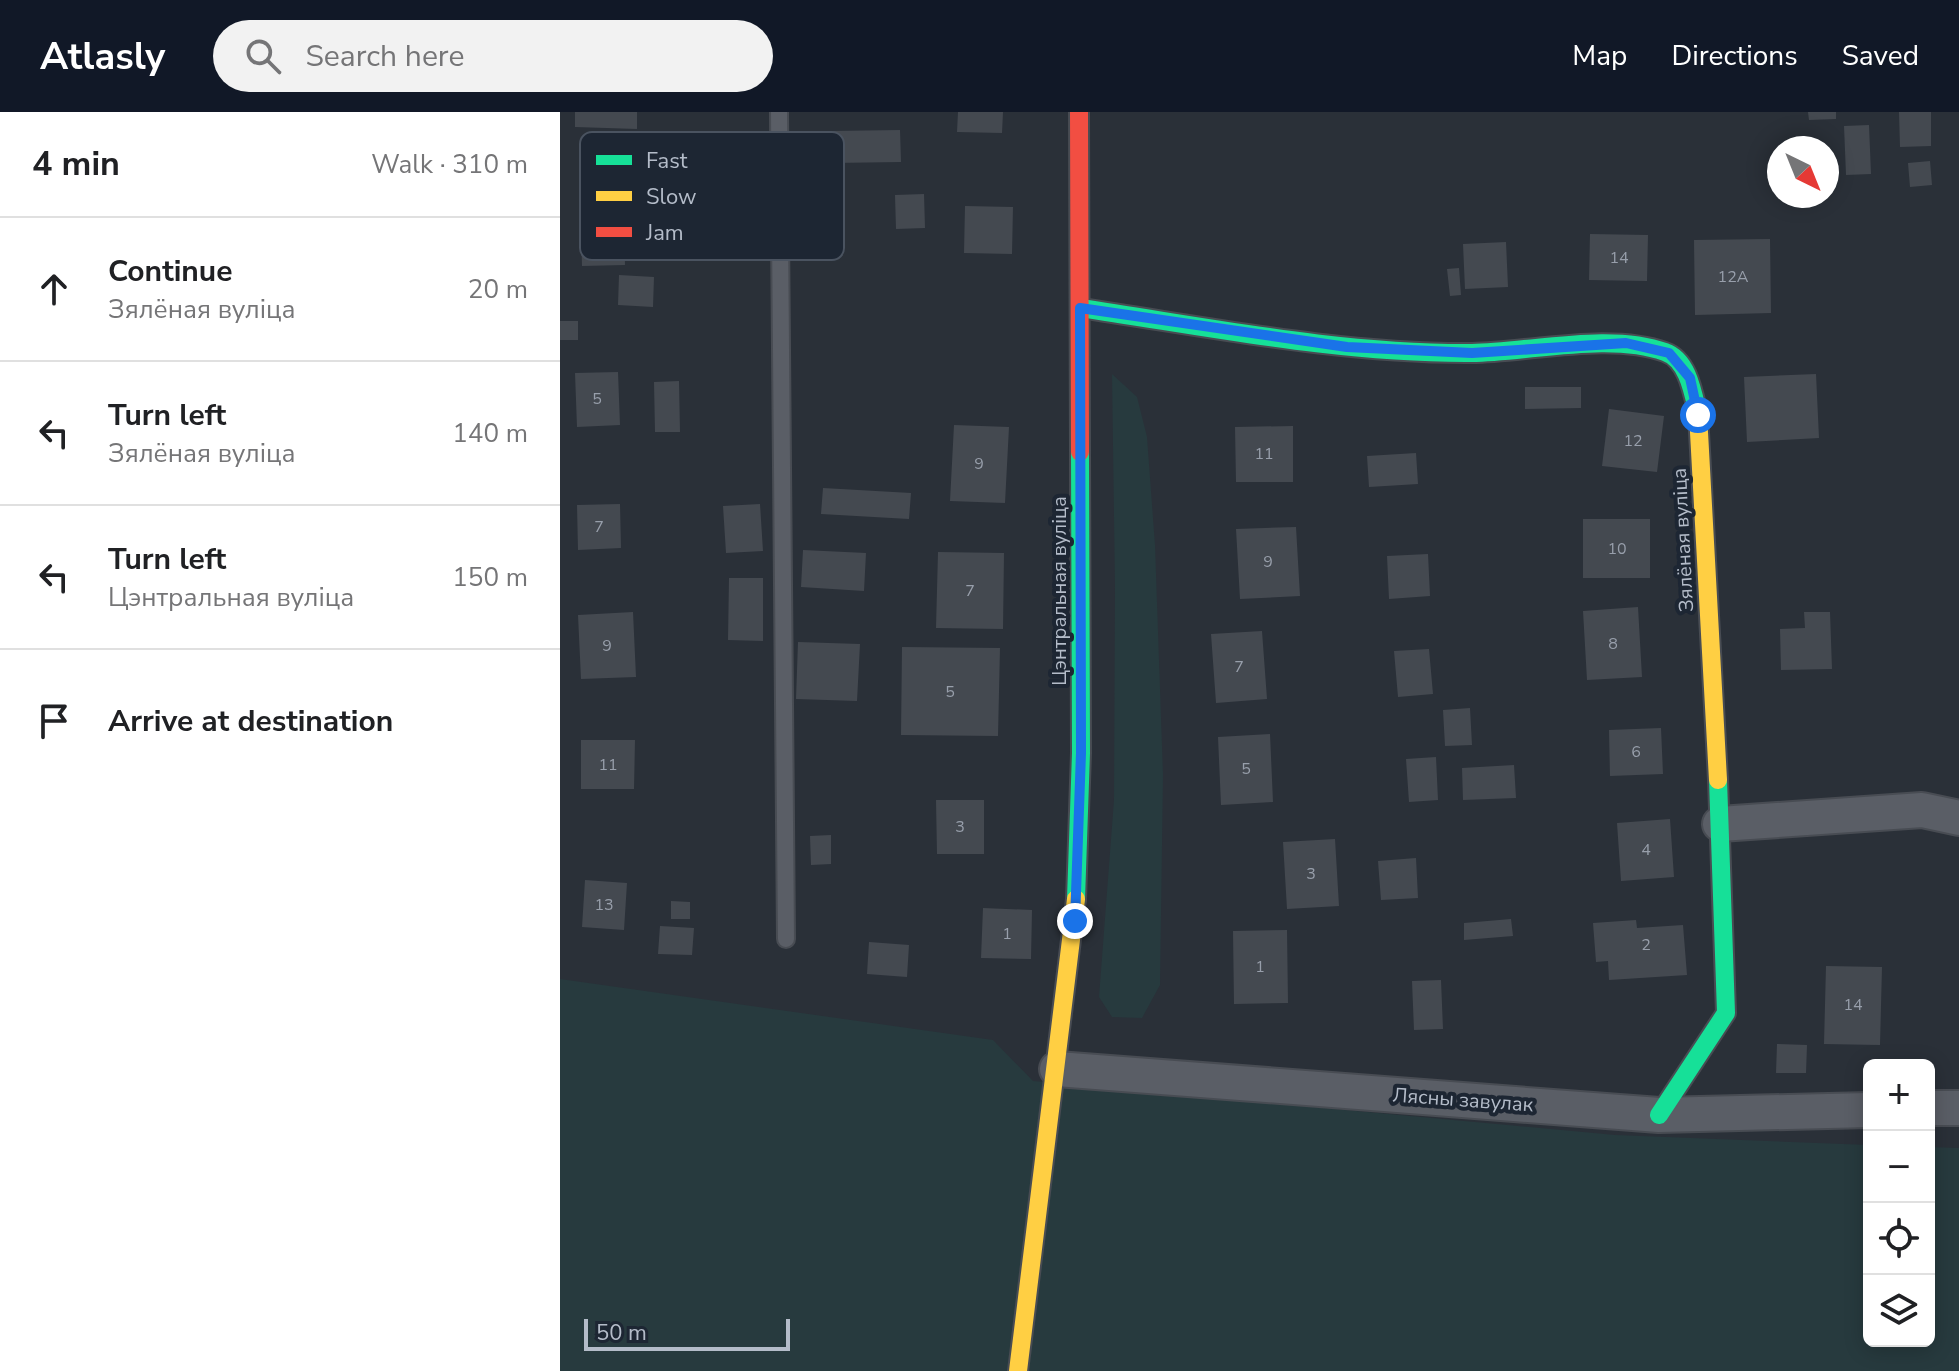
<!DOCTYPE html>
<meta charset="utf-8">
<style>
body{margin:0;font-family:"Nunito Sans",sans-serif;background:#f2f2f2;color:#202124}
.controls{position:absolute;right:24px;bottom:24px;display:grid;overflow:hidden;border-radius:12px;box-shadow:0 4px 20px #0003}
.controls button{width:72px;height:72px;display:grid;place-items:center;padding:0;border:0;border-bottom:2px solid #e0e0e0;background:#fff;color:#202124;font:40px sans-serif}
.compass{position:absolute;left:1207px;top:24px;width:72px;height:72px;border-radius:50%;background:#fff;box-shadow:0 4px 20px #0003;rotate:137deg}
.scale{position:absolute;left:24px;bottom:20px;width:206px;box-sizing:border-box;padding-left:8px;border:4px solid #b4bcc9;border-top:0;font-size:22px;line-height:28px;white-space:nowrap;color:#b4bcc9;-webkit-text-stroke:6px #1d2633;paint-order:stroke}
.stop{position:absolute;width:24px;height:24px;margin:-18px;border:6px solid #1a73e8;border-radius:50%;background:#fff}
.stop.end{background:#1a73e8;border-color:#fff;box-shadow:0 2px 8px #0008}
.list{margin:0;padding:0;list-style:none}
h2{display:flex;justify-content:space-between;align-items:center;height:104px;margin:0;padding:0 32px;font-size:34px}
h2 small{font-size:26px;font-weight:400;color:#757577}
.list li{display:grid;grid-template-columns:52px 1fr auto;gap:24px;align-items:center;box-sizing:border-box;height:144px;padding:0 32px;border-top:2px solid #e0e0e0}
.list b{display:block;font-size:30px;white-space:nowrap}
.list p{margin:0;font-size:26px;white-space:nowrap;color:#757577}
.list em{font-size:26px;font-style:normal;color:#757577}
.icon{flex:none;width:44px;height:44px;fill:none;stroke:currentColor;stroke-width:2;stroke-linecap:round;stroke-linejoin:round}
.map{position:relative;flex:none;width:1399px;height:1259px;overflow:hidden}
header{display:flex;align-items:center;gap:48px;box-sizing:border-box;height:112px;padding:0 40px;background:#111827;color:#fff}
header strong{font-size:38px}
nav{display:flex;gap:44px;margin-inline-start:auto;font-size:28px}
.search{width:560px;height:72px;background:#f2f2f2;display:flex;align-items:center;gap:20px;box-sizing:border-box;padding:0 28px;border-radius:44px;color:#757577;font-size:30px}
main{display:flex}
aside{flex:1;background:#fff}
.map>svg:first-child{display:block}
.green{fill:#273a3e}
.building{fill:#444950}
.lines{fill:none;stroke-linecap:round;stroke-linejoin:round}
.lane-casing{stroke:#484c53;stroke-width:20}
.street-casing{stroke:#484c53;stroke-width:38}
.fast-casing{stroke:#484c53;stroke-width:22}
.slow-casing{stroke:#484c53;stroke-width:22}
.jam-casing{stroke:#484c53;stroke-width:22}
.lane{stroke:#5a5e66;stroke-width:16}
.street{stroke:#5a5e66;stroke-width:34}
.fast{stroke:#16e098;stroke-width:18}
.slow{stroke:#ffcf43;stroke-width:18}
.jam{stroke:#f24e42;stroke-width:18}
.route{stroke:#1a73e8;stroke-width:10}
.labels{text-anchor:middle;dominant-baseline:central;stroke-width:8;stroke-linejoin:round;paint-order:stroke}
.number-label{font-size:16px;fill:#989fab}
.street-label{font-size:20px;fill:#b4bcc9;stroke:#1d2633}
.key{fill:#1d2633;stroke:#4a5360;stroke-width:2}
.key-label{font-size:22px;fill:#b4bcc9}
</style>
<header>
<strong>Atlasly</strong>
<div class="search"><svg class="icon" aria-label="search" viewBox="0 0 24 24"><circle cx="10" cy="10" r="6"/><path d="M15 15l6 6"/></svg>Search here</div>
<nav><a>Map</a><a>Directions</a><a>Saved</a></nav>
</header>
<main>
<aside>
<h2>4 min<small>Walk · 310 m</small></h2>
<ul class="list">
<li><svg class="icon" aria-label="ahead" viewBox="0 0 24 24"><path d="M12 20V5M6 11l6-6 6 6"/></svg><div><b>Continue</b><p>Зялёная вуліца</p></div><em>20 m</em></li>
<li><svg class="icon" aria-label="left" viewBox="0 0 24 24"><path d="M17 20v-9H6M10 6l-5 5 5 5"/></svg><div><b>Turn left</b><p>Зялёная вуліца</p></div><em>140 m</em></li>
<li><svg class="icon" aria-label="left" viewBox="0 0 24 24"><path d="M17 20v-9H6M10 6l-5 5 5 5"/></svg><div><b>Turn left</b><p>Цэнтральная вуліца</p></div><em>150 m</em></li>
<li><svg class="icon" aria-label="arrive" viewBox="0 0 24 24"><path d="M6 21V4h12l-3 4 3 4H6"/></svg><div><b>Arrive at destination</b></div></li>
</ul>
</aside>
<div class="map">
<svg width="1399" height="1259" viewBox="0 0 1399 1259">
<rect width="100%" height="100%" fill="#2a3038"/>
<path class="green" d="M552,262L577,285L587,325L595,433L603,663L600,873L582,906L552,905L539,885L554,688L555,475Z
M0,867L433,928L473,969L1055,1023L1309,1033V1229H1369V1035L1399,1036V1259H0Z"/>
<path class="building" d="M15,0H77V17L15,15Z
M398,0H443L442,21L397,20Z
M1248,0H1276V7L1249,8Z
M1339,0H1371V34L1340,35Z
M1309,13L1311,62L1286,63L1284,14Z
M340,18L341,50L272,51L271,19Z
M1370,49L1372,73L1350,75L1348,51Z
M364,82L365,116L336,117L335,83Z
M405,94L453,95L452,142L404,141Z
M64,112L65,153L22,154L21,113Z
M1030,122L1088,123L1087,169L1029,168Z
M1210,127L1211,201L1135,203L1134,128Z
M946,130L948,175L905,177L903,132Z
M899,156L901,183L890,184L887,157Z
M59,163L94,165L93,195L58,193Z
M0,209H18V228H0Z
M58,260L60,313L17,315L15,261Z
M1256,262L1259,326L1187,330L1184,265Z
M119,269L120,320H95L94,270Z
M965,275H1021V296L965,297Z
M1049,297L1104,304L1097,360L1042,354Z
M394,313L449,315L445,391L390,389Z
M733,314V370H676L675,315Z
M856,341L858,372L809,375L807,344Z
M263,376L351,381L349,407L261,402Z
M60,392L61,436L18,438L17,393Z
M200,392L203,439L166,441L163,394Z
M1023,407H1090V466H1023Z
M736,415L740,484L680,487L676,417Z
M243,438L306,441L304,479L241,475Z
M378,440L444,441L443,517L376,516Z
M868,442L870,484L829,487L827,444Z
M169,466H203V529L168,528Z
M1078,495L1082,565L1027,568L1023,499Z
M73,500L76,565L21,567L18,503Z
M1244,500H1270L1272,557L1221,558L1220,517L1245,516Z
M702,519L707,587L656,591L651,522Z
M238,530L300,532L297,589L236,587Z
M342,535L440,536L438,624L341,623Z
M869,537L873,582L838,585L834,539Z
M910,596L912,633L885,634L883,598Z
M1101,616L1103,662L1050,664L1049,618Z
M710,622L713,690L661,693L658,625Z
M21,628H75L74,677H21Z
M876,645L878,688L849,690L846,647Z
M954,653L956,686L903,688L902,656Z
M376,688H424V742H377Z
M1110,707L1114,765L1061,769L1057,711Z
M271,723V752L251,753L250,724Z
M775,727L779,794L727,797L723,730Z
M856,746L858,786L821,788L818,749Z
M25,768L67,771L64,818L22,815Z
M111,789L130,790V807H111Z
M423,796L472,798L471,847L421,846Z
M951,807L953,824L904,828V811Z
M1076,808L1077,816L1123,813L1127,863L1049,868L1048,849L1036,850L1033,811Z
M100,814L134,816L132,843L98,842Z
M727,818L728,891L674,892L673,819Z
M309,830L349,833L347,865L307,862Z
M1266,854L1322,855L1320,933L1264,932Z
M881,868L883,917L854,918L852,869Z
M1217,932L1247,933L1246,961H1216Z"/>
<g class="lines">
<g class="lane-casing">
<path id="lane" d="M219,0L226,827"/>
</g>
<g class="street-casing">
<path id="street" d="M1160,712L1362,698L1399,706
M497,957L1099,1003L1309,998
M1369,996H1399"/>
</g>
<g class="fast-casing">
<path id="fast" d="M520,196C649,215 781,242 912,241C971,240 1050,220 1105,240C1128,248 1133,281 1138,302
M516,787L521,641L520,340
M1099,1003L1166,901L1158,668"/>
</g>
<g class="slow-casing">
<path id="slow" d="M1138,302L1158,668
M458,1259L516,787"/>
</g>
<g class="jam-casing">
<path id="jam" d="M519,0L520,340"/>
</g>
<use href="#lane" class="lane"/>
<use href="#street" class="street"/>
<use href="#fast" class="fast"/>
<use href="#slow" class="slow"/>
<use href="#jam" class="jam"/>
</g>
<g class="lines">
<path class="route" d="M515,809L521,641L520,196L787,235L912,241L1066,231L1109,241L1130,266L1138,303"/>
</g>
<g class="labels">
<g class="number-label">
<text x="1059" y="146">14</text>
<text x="1173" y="165">12А</text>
<text x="37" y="287">5</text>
<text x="1073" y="329">12</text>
<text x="704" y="342">11</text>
<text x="419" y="352">9</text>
<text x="39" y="415">7</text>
<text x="1057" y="437">10</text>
<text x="708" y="450">9</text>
<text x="410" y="479">7</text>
<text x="1053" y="532">8</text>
<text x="47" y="534">9</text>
<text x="679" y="555">7</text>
<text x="390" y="580">5</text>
<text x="1076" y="640">6</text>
<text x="48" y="653">11</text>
<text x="686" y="657">5</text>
<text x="400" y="715">3</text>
<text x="1086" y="738">4</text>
<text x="751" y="762">3</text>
<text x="44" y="793">13</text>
<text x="447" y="822">1</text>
<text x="1086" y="833">2</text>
<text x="700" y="855">1</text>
<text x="1293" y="893">14</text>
</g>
<g class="street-label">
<text transform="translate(1123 428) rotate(-93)">Зялёная вуліца</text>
<text transform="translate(499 479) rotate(-90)">Цэнтральная вуліца</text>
<text transform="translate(903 988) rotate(4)">Лясны завулак</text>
</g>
</g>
<rect x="20" y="20" width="264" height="128" rx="12" class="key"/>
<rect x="36" y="43" width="36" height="10" fill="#16e098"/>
<rect x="36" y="79" width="36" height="10" fill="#ffcf43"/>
<rect x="36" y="115" width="36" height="10" fill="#f24e42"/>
<g class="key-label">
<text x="86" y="56">Fast</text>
<text x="86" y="92">Slow</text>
<text x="86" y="128">Jam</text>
</g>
</svg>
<div class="controls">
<button>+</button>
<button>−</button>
<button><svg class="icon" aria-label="locate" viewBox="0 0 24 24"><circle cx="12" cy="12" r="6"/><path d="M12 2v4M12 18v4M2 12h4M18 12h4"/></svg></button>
<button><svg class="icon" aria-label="layers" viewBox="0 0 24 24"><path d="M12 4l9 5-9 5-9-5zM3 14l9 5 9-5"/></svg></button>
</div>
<svg class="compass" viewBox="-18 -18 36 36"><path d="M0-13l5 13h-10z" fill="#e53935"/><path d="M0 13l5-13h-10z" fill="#757577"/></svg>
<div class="scale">50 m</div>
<div class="stop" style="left:1138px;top:303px"></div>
<div class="stop end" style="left:515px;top:809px"></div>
</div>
</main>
